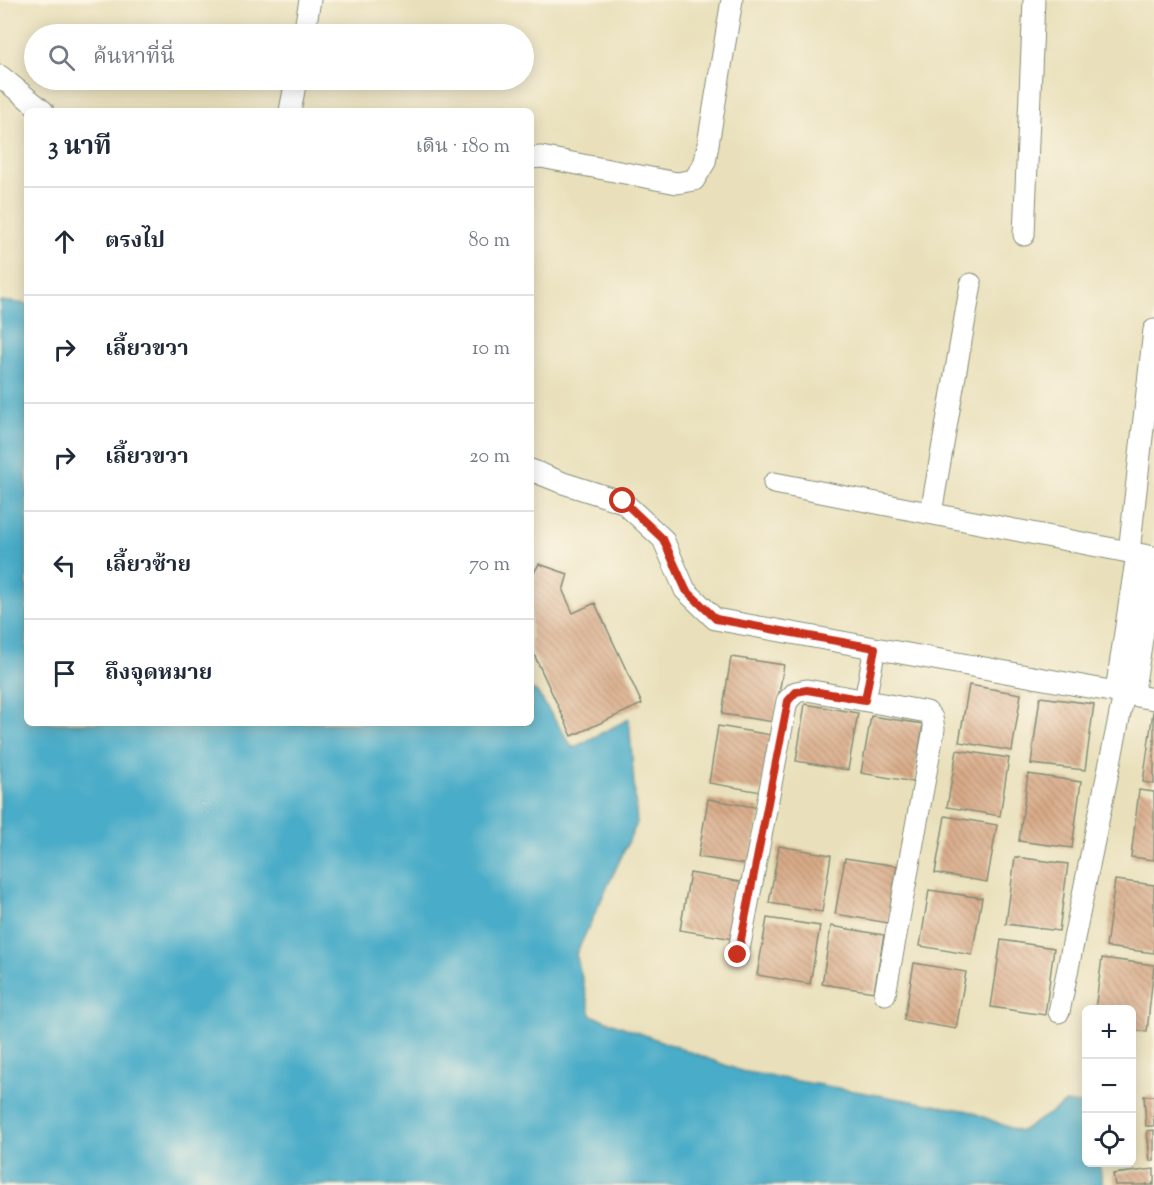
<!DOCTYPE html>
<html lang="th">
<meta charset="utf-8">
<style>
body{margin:0;font-family:"Sorts Mill Goudy","Noto Serif Thai",serif;background:#f6f6f7;color:#1f2937}
.controls{position:absolute;right:18px;bottom:18px;display:grid;overflow:hidden;border-radius:9px;box-shadow:0 3px 15px #0003}
.controls button{width:54px;height:54px;display:grid;place-items:center;padding:0;border:0;border-bottom:2px solid #e0e1e3;background:#fff;color:#1f2937;font:30px sans-serif}
.stop{position:absolute;width:18px;height:18px;margin:-14px;border:4px solid #c8321e;border-radius:50%;background:#fff}
.stop.end{background:#c8321e;border-color:#fff;box-shadow:0 2px 6px #0008}
.list{margin:0;padding:0;list-style:none}
h2{display:flex;justify-content:space-between;align-items:center;height:78px;margin:0;padding:0 24px;font-size:26px}
h2 small{font-size:20px;font-weight:400;color:#747a83}
.list li{display:grid;grid-template-columns:39px 1fr auto;gap:18px;align-items:center;box-sizing:border-box;height:108px;padding:0 24px;border-top:2px solid #e0e1e3}
.list b{display:block;font-size:22px;white-space:nowrap}
.list em{font-size:20px;font-style:normal;color:#747a83}
.icon{flex:none;width:33px;height:33px;fill:none;stroke:currentColor;stroke-width:2;stroke-linecap:round;stroke-linejoin:round}
.map{position:relative;flex:none;width:1154px;height:1185px;overflow:hidden}
.search{position:absolute;background:#fff;box-shadow:0 3px 15px #0003;left:24px;top:24px;width:510px;height:66px;display:flex;align-items:center;gap:15px;box-sizing:border-box;padding:0 21px;border-radius:33px;color:#747a83;font-size:22px}
.panel{position:absolute;background:#fff;box-shadow:0 3px 15px #0003;left:24px;top:108px;width:510px;height:618px;border-radius:9px}
.map>svg:first-child{display:block}
.water{fill:#49acc8;stroke:#34747e;stroke-width:1.5}
.building{fill:url(#building-back-hatch)}
.lines{fill:none;stroke-linecap:round;stroke-linejoin:round}
.street-casing{stroke:#848e78;stroke-width:23}
.path{stroke:#848e78;stroke-width:4;stroke-dasharray:1.5 4.5;stroke-linecap:butt}
.street{stroke:#fff;stroke-width:21}
.route{stroke:#c8321e;stroke-width:8}
</style>
<div class="map">
<svg width="1154" height="1185" viewBox="0 0 1154 1185">
<defs>
<pattern id="building-back-hatch" width="6" height="6" patternUnits="userSpaceOnUse" patternTransform="scale(1.5)"><rect width="6" height="6" fill="#d9ab88"/><path d="M-1 5l2 2M0 0l6 6M5-1l2 2" fill="none" stroke="#af8c70"/></pattern>
</defs>
<rect width="100%" height="100%" fill="#fcf5e5"/>
<filter id="ink" filterUnits="userSpaceOnUse"><feTurbulence type="fractalNoise" baseFrequency=".0167" numOctaves="2"/><feDisplacementMap in="SourceGraphic" scale="12" xChannelSelector="R" yChannelSelector="G"/><feConvolveMatrix kernelMatrix="1 2 1 2 8 2 1 2 1" color-interpolation-filters="sRGB"/></filter>
<filter id="wash" filterUnits="userSpaceOnUse"><feTurbulence type="fractalNoise" baseFrequency=".008" numOctaves="4" result="noise"/><feDisplacementMap in="SourceGraphic" scale="24" xChannelSelector="R" yChannelSelector="G"/><feGaussianBlur stdDeviation="1.35" result="paint"/><feColorMatrix in="noise" values="0 0 0 0 0 0 0 0 0 0 0 0 0 0 0 0 0 1.4 0 .05"/><feComposite in="paint" operator="in"/></filter>
<g filter="url(#wash)">
<rect width="100%" height="100%" fill="#e9e0bb"/>
<path class="water" d="M0,301L27,304V723H531V689L537,692L573,748L629,719L637,823L576,954L591,1015L741,1071L969,1111L1020,1132L1066,1103L1086,1104V1162L1099,1163L1103,1185H0Z"/>
<g id="blocks">
<path class="building" d="M539,564L568,574L563,591L573,613L595,603L642,704L572,736L531,648V578Z
M731,657L784,665L774,722L722,714Z
M969,685L1021,694L1012,751L959,742Z
M1040,697L1094,704L1085,770L1031,764Z
M805,704L858,713L848,770L796,761Z
M1153,712H1154V784L1143,782Z
M871,716L923,724L914,782L861,773Z
M718,726L771,735L761,792L709,783Z
M957,750L1009,758L1000,816L947,807Z
M1028,774L1081,782L1072,848L1019,841Z
M1139,790L1154,792V860L1131,857Z
M708,799L760,808L750,865L698,857Z
M945,816L997,825L987,882L935,873Z
M779,846L831,855L822,912L769,903Z
M1015,857L1068,864L1059,931L1006,924Z
M845,858L897,866L888,923L835,914Z
M690,873L742,882L733,939L680,930Z
M1115,880L1154,885V953L1106,947Z
M929,890L982,898L972,955L920,946Z
M767,918L820,926L810,984L757,975Z
M831,926L884,935L874,992L822,984Z
M1001,940L1054,948L1045,1015L991,1007Z
M1102,958L1154,965L1147,1032L1132,1030V1010H1095Z
M914,963L966,972L956,1029L904,1020Z
M1144,1096H1154V1126H1146Z
M1154,1130V1161H1150L1147,1131Z
M1154,1169V1185H1115L1113,1174Z"/>
</g>
</g>
<g filter="url(#ink)">
<use href="#blocks" fill-opacity="0" stroke="#848e78" stroke-width="1.5"/>
<g class="lines">
<g class="street-casing">
<path id="street" d="M304,34L310,0
M0,76L43,111
M290,111L296,80
M531,158L541,157L677,183L694,180L705,162L732,0
M1024,235L1034,0
M531,470L563,483L623,502L663,539L685,590L715,619L1154,699
M774,483L1154,557
M931,513L971,284
M1129,552L1154,330
M1116,691L1137,554
M1133,695L1154,564
M865,700L875,648
M738,955L787,701L796,692L807,690L927,712L932,718L934,729L885,994
M1059,1012L1124,694"/>
</g>
<path class="path" d="M1146,1185L1154,1184"/>
<use href="#street" class="street"/>
</g>
</g>
<g class="lines" filter="url(#ink)">
<path class="route" d="M623,501L663,539L686,590L716,619L875,648L865,700L807,690L796,692L788,701L738,955"/>
</g>
</svg>
<div class="controls">
<button>+</button>
<button>−</button>
<button><svg class="icon" aria-label="locate" viewBox="0 0 24 24"><circle cx="12" cy="12" r="6"/><path d="M12 2v4M12 18v4M2 12h4M18 12h4"/></svg></button>
</div>
<div class="stop" style="left:623px;top:501px"></div>
<div class="stop end" style="left:738px;top:955px"></div>
<div class="search"><svg class="icon" aria-label="search" viewBox="0 0 24 24"><circle cx="10" cy="10" r="6"/><path d="M15 15l6 6"/></svg>ค้นหาที่นี่</div>
<section class="panel">
<h2>3 นาที<small>เดิน · 180 m</small></h2>
<ul class="list">
<li><svg class="icon" aria-label="ahead" viewBox="0 0 24 24"><path d="M12 20V5M6 11l6-6 6 6"/></svg><div><b>ตรงไป</b></div><em>80 m</em></li>
<li><svg class="icon" aria-label="right" viewBox="0 0 24 24"><path d="M7 20v-9h11M14 6l5 5-5 5"/></svg><div><b>เลี้ยวขวา</b></div><em>10 m</em></li>
<li><svg class="icon" aria-label="right" viewBox="0 0 24 24"><path d="M7 20v-9h11M14 6l5 5-5 5"/></svg><div><b>เลี้ยวขวา</b></div><em>20 m</em></li>
<li><svg class="icon" aria-label="left" viewBox="0 0 24 24"><path d="M17 20v-9H6M10 6l-5 5 5 5"/></svg><div><b>เลี้ยวซ้าย</b></div><em>70 m</em></li>
<li><svg class="icon" aria-label="arrive" viewBox="0 0 24 24"><path d="M6 21V4h12l-3 4 3 4H6"/></svg><div><b>ถึงจุดหมาย</b></div></li>
</ul>
</section>
</div>
